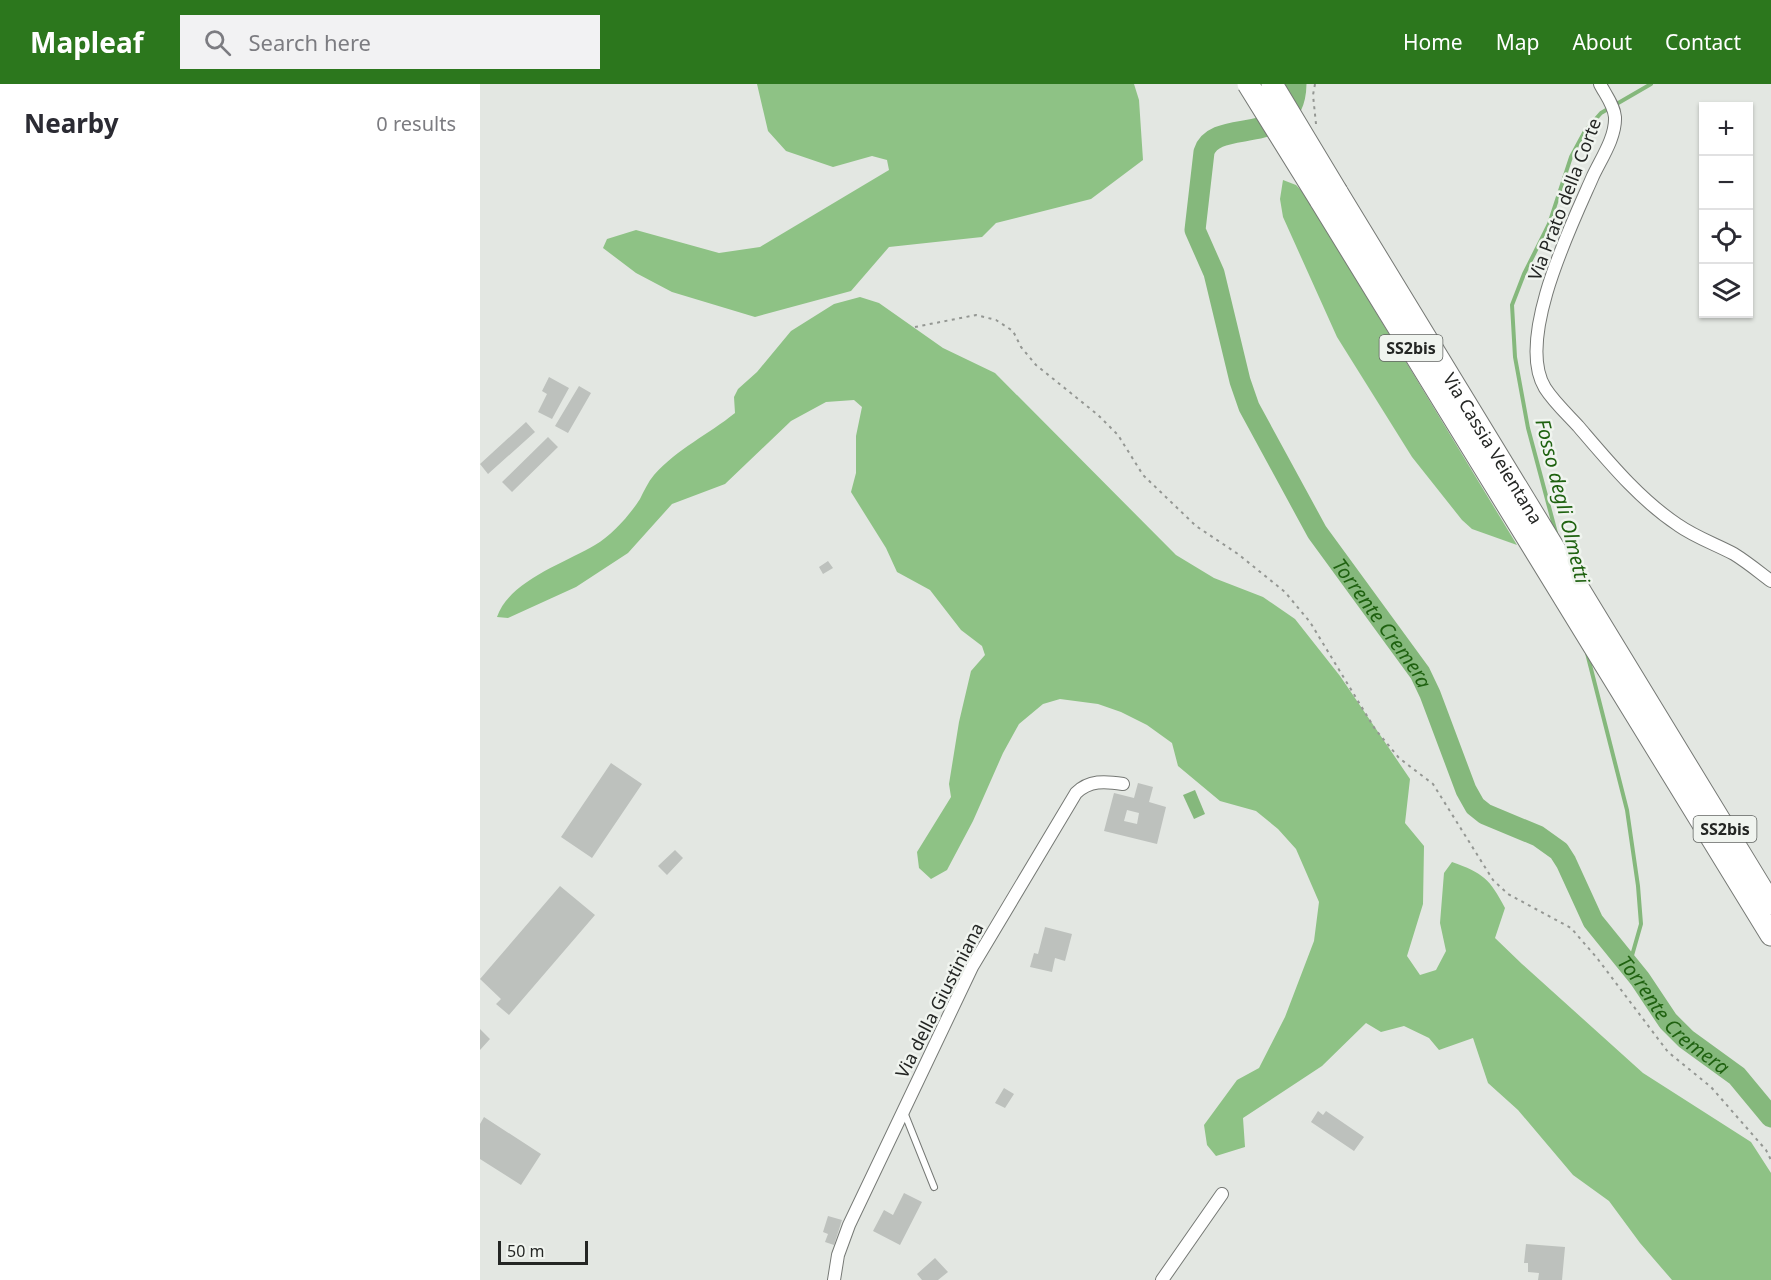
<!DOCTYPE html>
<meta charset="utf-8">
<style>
body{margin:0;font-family:"Noto Sans",sans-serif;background:#f2f2f3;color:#2b2b33}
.controls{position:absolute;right:18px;top:18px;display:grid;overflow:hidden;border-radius:0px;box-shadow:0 2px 4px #0004}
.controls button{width:54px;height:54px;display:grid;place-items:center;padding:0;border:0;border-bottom:2px solid #e1e1e2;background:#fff;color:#2b2b33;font:30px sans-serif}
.scale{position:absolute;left:18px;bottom:15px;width:90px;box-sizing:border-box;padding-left:6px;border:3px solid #242624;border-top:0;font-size:16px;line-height:21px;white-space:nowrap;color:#242624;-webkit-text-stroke:4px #f0f4ef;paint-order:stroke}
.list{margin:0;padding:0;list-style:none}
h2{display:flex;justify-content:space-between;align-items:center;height:78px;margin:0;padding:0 24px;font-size:26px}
h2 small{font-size:20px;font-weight:400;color:#7c7c81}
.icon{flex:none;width:33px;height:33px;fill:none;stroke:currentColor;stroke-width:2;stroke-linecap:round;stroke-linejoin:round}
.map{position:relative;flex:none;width:1291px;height:1196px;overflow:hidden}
header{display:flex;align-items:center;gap:36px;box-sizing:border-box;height:84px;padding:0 30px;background:#2c771d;color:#fff}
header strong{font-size:28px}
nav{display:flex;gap:33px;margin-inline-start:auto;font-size:21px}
.search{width:420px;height:54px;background:#f2f2f3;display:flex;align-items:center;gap:15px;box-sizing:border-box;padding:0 21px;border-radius:0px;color:#7c7c81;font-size:22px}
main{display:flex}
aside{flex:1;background:#fff}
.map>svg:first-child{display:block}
.forest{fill:#8ec285}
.water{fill:#85b87c}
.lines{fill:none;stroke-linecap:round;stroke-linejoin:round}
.stream{stroke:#85b87c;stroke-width:4}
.river{stroke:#85b87c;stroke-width:21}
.building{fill:#bdc1bd;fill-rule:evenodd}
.service-casing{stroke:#767975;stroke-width:8}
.minor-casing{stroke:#767975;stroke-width:14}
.trunk-casing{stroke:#767975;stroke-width:23}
.path{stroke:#949793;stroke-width:2;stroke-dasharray:3 4.5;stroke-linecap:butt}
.service{stroke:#fff;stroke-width:6}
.minor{stroke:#fff;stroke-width:12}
.trunk{stroke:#fff;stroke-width:21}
.trunk-bridge-casing{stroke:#767975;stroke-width:23;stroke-linecap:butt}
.trunk-bridge{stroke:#fff;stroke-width:21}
.labels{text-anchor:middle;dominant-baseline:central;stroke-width:5;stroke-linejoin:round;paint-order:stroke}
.shield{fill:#f0f4ef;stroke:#616461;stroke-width:1.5}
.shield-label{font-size:16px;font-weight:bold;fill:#242624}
.street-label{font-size:18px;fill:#242624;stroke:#f0f4ef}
.water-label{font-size:20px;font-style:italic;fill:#1f6210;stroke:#f0f4ef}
</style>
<header>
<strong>Mapleaf</strong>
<div class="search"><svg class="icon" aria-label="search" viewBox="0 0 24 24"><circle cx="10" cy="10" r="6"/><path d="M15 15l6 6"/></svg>Search here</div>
<nav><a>Home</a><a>Map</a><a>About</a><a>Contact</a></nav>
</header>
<main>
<aside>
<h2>Nearby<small>0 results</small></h2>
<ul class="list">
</ul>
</aside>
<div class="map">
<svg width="1291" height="1196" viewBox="0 0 1291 1196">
<rect width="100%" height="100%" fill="#e3e7e2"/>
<path class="forest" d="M277,0H654L659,16L663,76L611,115L516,139L502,153L409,163L371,207L275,233L192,208L156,189L123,164L127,155L156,146L239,169L280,163L409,86L407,76L392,72L353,83L306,67L288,47Z
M803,96L816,101L823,108L1037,461L992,445L982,436L932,373L857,253L803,133L800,115Z
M380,213L399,219L463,264L515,289L696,471L734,494L783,513L815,535L860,592L930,695L925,739L944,762L943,820L927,872L940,891L956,886L966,867L960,839L964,789L972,778C1003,789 1010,795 1025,824L1015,854L1042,880L1163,989L1271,1058L1291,1089V1196H1192L1160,1159L1129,1117L1093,1091L1038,1026L1008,999L993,954L959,966L949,954L924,942L901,948L886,939L842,982L763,1034L765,1063L736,1072L727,1061L724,1041L757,996L779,984L805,933L834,857L839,818L816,765L798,745L776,727L740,717L698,682L692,659L667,641L641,628L618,620L580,615L563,620L539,640L523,669L493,737L467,786L451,795L439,784L437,768L471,713L469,700L479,638L491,587L505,571L502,562L481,546L450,506L417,488L406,464L371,408L376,389V352L382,323L374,316L346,318L311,337L245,400L192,420L148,469L96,503L28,534L17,533C29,497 85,479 115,461C132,451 149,432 160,415C164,407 168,398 174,391C197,365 229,350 255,329L254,313L258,305L277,288L311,247L354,220Z"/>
<path class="water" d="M715,706L725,730L714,735L703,711Z"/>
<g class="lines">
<path class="stream" d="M1076,449L1048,344L1035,273L1032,221L1044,190L1069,140L1091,73L1105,47L1121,29L1171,0
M1107,569L1147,726L1158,802L1161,840L1149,882"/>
<path class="river" id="s1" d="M816,0C815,66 735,32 724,68L715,146L734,189L760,297L769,323L837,448L940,589L950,610L986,706L995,722L1005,730L1058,752L1079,767L1086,778L1113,837L1160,895L1188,937L1206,955L1257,992L1291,1033"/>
</g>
<path class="building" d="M69,293L89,304L72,335L58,328L67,310L62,307Z
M99,302L111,309L88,349L75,342Z
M46,338L55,348L8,390L0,380Z
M68,353L78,363L32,408L22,398Z
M348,477L353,484L343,490L339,483Z
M131,679L162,700L112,774L81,753Z
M658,699L673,703L669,718L686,723L677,760L624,747L634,709L654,714ZM647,726L659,729L657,740L644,737Z
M195,766L203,774L187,791L178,782Z
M80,802L115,831L29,931L16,920L21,915L0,895Z
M565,843L592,850L585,877L575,874L572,888L550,883L554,869L558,870Z
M0,945L10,955L0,966Z
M524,1004L534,1010L525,1024L515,1019Z
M838,1027L843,1031L846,1027L884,1053L874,1067L831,1038Z
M4,1033L61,1070L41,1101L0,1075V1040Z
M424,1109L442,1118L420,1161L393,1147L404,1126L413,1131Z
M348,1132L362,1136L354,1161L345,1158L348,1150L343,1148Z
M1046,1160L1085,1163L1082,1196H1058L1059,1189L1048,1188V1179H1044Z
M455,1174L468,1188L458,1196H442L437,1190Z"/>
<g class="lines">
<g class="service-casing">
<path id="service" d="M424,1028L454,1103"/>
</g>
<g class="minor-casing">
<path id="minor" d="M1120,0C1125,10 1134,21 1135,33C1136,53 1121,75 1113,92C1092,140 1035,255 1065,304C1074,318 1087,330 1098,342C1128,377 1159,415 1198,441C1215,453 1235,460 1254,470C1267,478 1279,488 1291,497
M354,1196L358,1171L369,1141L492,883L596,709C609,696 625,697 643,700
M682,1196L742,1110"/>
</g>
<g class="trunk-casing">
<g id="trunk">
<path id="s2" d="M857,108L1291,820"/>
<path d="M840,116L1291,851"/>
</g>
</g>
<path class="path" d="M835,0L833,11L836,40
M435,243L496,231L516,236L533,247L541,263L556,281L618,331L638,351L663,391L716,442L758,470L805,508L830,538L895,645L919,674L953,700L1013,796L1028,810L1091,844L1117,874L1188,968L1231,1003L1286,1066L1291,1076"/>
<use href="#service" class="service"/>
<use href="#minor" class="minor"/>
<use href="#trunk" class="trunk"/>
<g class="trunk-bridge-casing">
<path id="trunk-bridge" d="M768,0L840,116
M792,0L857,108"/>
</g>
<use href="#trunk-bridge" class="trunk-bridge"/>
</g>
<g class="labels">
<g class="shield">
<rect x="899.5" y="251" width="63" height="26" rx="4.5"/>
<rect x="1213.5" y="732" width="63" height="26" rx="4.5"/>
</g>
<g class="shield-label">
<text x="931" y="264">SS2bis</text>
<text x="1245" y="745">SS2bis</text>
</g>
<g class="street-label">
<text transform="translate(1084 115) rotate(-69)">Via Prato della Corte</text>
<text stroke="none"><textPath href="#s2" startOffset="300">Via Cassia Veientana</textPath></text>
<text transform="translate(459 916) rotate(-63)">Via della Giustiniana</text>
</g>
<g class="water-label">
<text transform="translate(1083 417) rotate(76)">Fosso degli Olmetti</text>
<text stroke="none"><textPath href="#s1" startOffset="645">Torrente Cremera</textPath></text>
<text stroke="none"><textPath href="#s1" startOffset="1150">Torrente Cremera</textPath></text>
</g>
</g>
</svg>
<div class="controls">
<button>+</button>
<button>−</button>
<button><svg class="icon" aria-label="locate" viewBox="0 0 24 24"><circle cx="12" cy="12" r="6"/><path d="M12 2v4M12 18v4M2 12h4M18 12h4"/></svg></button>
<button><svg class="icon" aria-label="layers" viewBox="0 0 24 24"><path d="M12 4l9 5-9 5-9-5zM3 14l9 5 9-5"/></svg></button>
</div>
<div class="scale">50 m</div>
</div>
</main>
